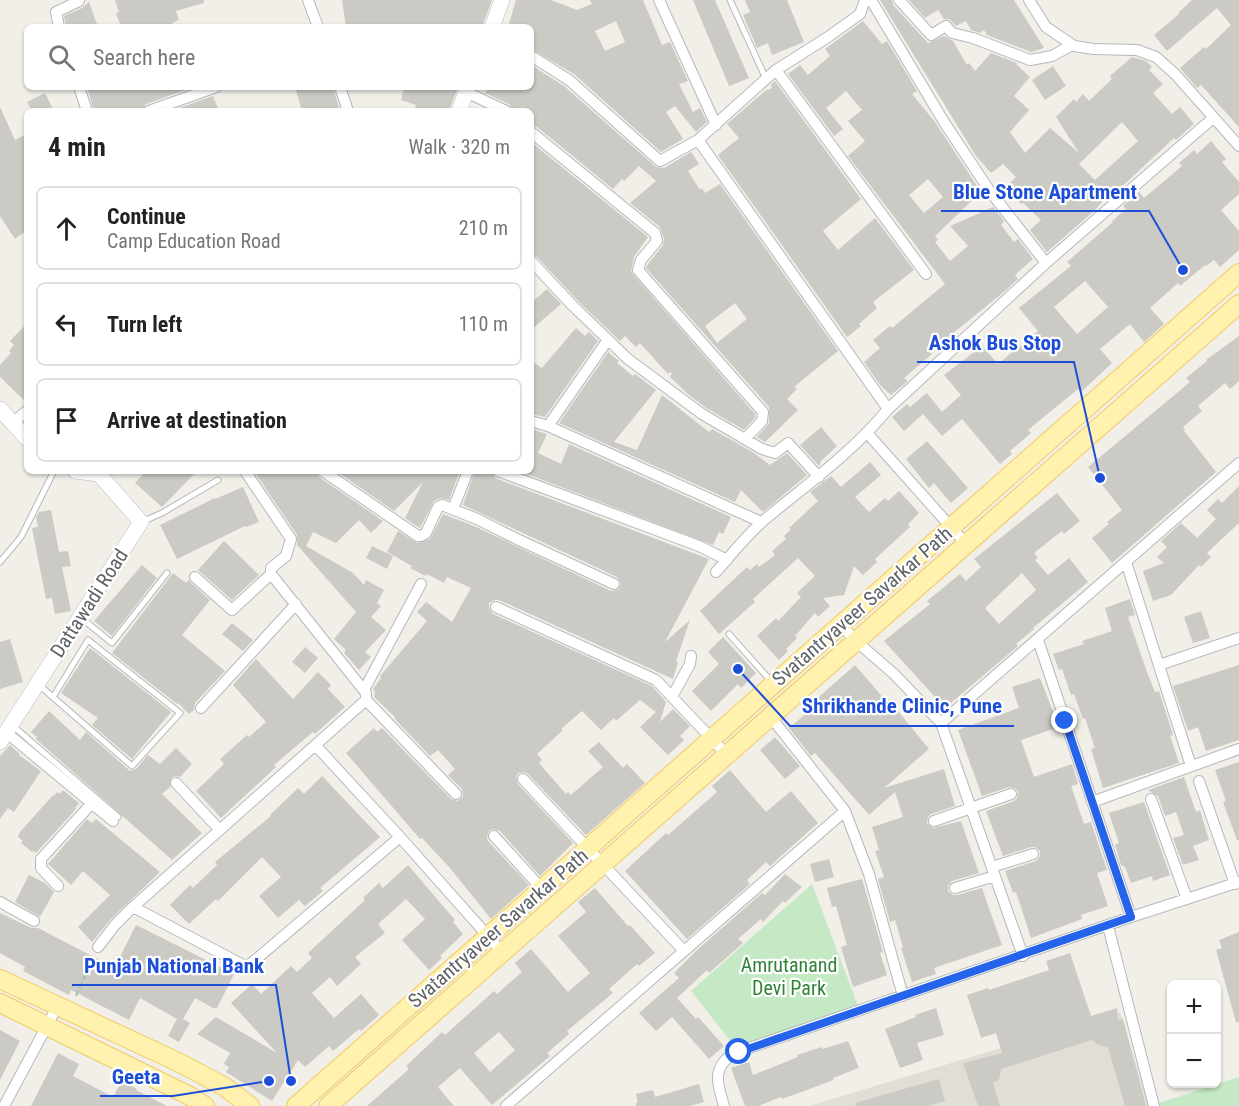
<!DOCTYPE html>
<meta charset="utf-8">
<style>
body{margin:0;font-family:"Roboto Condensed",sans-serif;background:#f6f6f6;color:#222}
.controls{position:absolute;right:18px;bottom:18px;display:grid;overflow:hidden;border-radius:9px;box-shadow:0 2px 4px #0004}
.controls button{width:54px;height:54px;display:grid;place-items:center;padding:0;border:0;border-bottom:2px solid #e0e0e0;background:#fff;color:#222;font:30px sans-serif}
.stop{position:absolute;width:18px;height:18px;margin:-14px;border:4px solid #2563eb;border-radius:50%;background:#fff}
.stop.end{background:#2563eb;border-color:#fff;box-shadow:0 2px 6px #0008}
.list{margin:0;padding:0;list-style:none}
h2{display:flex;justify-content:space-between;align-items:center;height:78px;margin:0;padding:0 24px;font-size:26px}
h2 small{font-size:20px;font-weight:400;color:#767676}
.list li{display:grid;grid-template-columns:39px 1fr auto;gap:18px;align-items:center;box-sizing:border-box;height:84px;margin:0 12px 12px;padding:0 12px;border:2px solid #e0e0e0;border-radius:9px}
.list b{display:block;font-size:22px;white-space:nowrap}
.list p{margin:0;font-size:20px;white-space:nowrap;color:#767676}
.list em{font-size:20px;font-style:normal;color:#767676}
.icon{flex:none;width:33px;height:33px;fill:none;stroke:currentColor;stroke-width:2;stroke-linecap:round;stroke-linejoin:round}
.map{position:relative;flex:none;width:1239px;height:1106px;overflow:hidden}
.search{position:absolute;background:#fff;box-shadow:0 2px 4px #0004;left:24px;top:24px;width:510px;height:66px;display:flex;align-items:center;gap:15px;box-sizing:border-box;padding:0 21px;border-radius:9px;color:#767676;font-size:22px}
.panel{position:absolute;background:#fff;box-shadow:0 2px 4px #0004;left:24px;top:108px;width:510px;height:366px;border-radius:9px}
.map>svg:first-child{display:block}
.education{fill:#e1ded6}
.green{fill:#c5e8c5}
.building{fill:#cccac5;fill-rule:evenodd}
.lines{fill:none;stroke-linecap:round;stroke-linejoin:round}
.lane-casing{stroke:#b5b8bc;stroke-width:7}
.street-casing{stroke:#b5b8bc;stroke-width:12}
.secondary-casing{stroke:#b6babf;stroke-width:16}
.primary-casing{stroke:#f2c960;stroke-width:20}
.path{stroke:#9cc7a9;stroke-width:2;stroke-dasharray:6 3;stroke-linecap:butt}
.lane{stroke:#fff;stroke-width:5}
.street{stroke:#fff;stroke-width:10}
.secondary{stroke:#fff;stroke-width:15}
.primary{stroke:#fff2af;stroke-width:18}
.route{stroke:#2563eb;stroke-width:8}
.labels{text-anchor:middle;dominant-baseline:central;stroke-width:4.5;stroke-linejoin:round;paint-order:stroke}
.street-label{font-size:20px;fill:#5f6368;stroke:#fff}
.park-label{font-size:20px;fill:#348238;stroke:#fff}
.leader{fill:none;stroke:#1d4ed8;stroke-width:2}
.callout-dot{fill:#1d4ed8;stroke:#fff;stroke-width:2}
.callout-label{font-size:21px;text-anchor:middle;font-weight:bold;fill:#1d4ed8;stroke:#fff;stroke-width:4.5;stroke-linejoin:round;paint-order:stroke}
</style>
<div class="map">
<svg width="1239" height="1106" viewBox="0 0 1239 1106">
<rect width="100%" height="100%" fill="#f1efe8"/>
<path class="education" d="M1120,1012L1149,1106H809Z"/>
<path class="green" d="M812,884L860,1011L739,1052L691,991Z
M1239,1077V1106H1160L1159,1103Z"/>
<path class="building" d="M115,0H204V3L176,11L179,20L172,23L174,27H121L116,13L119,12Z
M342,0H492L482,27H346Z
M516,0H551L577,10L592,4L590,0H643L662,45L670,42L688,81L679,84L693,112L700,108L707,122L696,132L675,106L666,112L683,139L661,152L574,74L531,49V27H508ZM616,21L625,42L605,51L595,31Z
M693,0H715L749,78L729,86Z
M745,0H787L804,42L772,55L768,43L757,48L743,15L750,12Z
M880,0H892L893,5L928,43L944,36L953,41L967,65L969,63L975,71L991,53L1017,63L1016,64L1030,77L1014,96L1029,110L1010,132L1025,153L1050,128L1079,153L1056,117L1074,99L1076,102L1083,94L1089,101L1112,79L1110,76L1132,57L1146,61L1152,67L1149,70L1163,84L1153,93L1172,114L1180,107L1194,124L1176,140L1174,138L1113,195L1111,192L1095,210L1047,252L1030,230L1041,220L1023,203L1021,204L1005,188L1016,177L1003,164L991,173L976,156ZM1122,122L1138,141L1095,180L1079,164Z
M909,0H1014L1044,48L1031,52L987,35L984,30L980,33L971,30L966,21L956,26L949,19H944L938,10L925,18Z
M1192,0H1239V127L1201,85L1197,88L1180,68L1204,47L1206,49L1231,25L1217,8L1167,51L1154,35L1179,14L1178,13Z
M89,2L98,27H66L64,16L82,8Z
M863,21L882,44L887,41L917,91L912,94L935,122L981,192L935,236L938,240L935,242L950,261L968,246L950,226L993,207L1004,221L1001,225L1014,242L1018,239L1033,259L1015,275L1018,279L1005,291L930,352L932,354L904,378L908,381L891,395L880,385L864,362L880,348L873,340L890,326L892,328L945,284L848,156L865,141L848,121L862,110L846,91L826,108L843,129L834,136L788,74L800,65L808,75L830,56L825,49ZM928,179L943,197L924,213L909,195Z
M531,65L564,86L656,167L664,168L691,152L699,164L688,171L700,190L702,188L705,193L720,184L838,351L794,387L797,389L787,399L798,410L765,442L757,437L769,423V407L646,268L648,264L663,245L664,239L660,227L630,203L656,181L639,166L624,181L622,179L613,189L536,126L531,125V111H513L509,104L485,93L489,87H531ZM735,303L747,319L717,343L705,326Z
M1053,66L1066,86L1045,100L1032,80Z
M775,81L861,199L823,231L838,250L875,218L914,270L873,302L877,308L859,324L861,326L847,337L718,155L739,138L727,124L765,91L772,88L771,85Z
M87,87H194L146,104L142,111H94Z
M295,87H333L340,111H302Z
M404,87H458L449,111H414L416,105L401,100Z
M45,93L54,111H32L27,102Z
M213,96L219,111H171Z
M0,107L15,140L27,134V230L15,239L0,216Z
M1211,141L1226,159L1222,162L1239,182V194L1221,210L1239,231V250L1220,267L1214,260L1206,266L1205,265L1180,286L1178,283L1150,308L1164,324L1144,342L1130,324L1100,349L1112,363L1081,392L1078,389L1028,430L1031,433L1010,451L1012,454L1000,464L962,419L942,436L923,414L904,431L892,417L907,404L910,407L927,393L942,412L961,395L944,375L982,346L998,364L1038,331L1019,308L1071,266L1067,262L1113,222L1112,221L1126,209L1123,206L1139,192L1144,198L1182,166L1179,163L1194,150L1197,154ZM1085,281L1108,307L1077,334L1054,307Z
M531,142L648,237L634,257L631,272L755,414V418L744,430L706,408L688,394L670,377L672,373L670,372L668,374L640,343L636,347L625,336L620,341L578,301L536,256L531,254Z
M547,289L561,304L531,330V303Z
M27,323V403L0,377V365L11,353L9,351L14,345L10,341Z
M576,328L585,336L589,332L598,341L545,417L531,414V369L535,363L542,368Z
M1239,336V381L1230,389L1225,383L1198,406L1202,411L1183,427L1185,430L1184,431L1216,472L1112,563L1092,538L1109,524L1107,522L1122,510L1088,467L1190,382L1186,378L1207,361L1206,360Z
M609,351V353L619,361L617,363L633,376L635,374L656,390L614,442L637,450L662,395L709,432L712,429L754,453L770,465L787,453L807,475L763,512L741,490L735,502L559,423Z
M821,427L837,446L821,461L819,466L800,445Z
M531,429L547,434L538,453L561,464L569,444L731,517L723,534L719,532L713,545L519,471H531Z
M927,441L968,488L951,503L934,483L929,488L906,459Z
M870,462L881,475L855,497L869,512L885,498L888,501L899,491L919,513L908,524L910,527L875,559L877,562L863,575L854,566L844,595L823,598L830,606L818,617L815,613L795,636L797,638L786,649L788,651L779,660L757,636L776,618L778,621L801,597L797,593L815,576L798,558L753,599L755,602L719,634L700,611L747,567L750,570L757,564L759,567L775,555L772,551L786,539L784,536L791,529L789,528L818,501L810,492L831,476L841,487Z
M146,471H197L162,507L135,483Z
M254,471H316L319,477L383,521L371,533L359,520L336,543L313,532L306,546L353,573L364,585L366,580L384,590L377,603L381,606L371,617L386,630L365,652L371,657L359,670L344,653L346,650L334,639L356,612L297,545V535Z
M336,471H460L449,500L441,498L434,501L420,528L405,518L423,482L394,511Z
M475,471H491L495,478L709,559L665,642L690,620L676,661L678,662L673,679L499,600H495L489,603V608L493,614L652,686L666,702L660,722L673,709L690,726L680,736L684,740L668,755L640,727L656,712L640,700L616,721L614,718L601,730L582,711L561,729L563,730L537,754L542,760L539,763L566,794L568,792L571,795L603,767L588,751L599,742L623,768L627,764L645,783L586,835L528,774L525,772L518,773L516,777L518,784L573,843L540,876L500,831L493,829L489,831L487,837L488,841L529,885L491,919L450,868L422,838L420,839L346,753L374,728L377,732L382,728L451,799L457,801L463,797L462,789L448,775L455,769L438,750L430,756L394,718L395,717L374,697L375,691L373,689L381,678L380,676L427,621L417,612L426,602L452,622L471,588L447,577L444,583L427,574L426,576L410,568L412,566L387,552L398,531L417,543L430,539L443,514L474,526L611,591L618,590L621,584L617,577L463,505Z
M1239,486V523L1207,553L1211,557L1201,567L1199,565L1171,595L1153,601L1143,571L1164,563L1157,557L1167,547L1161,541L1181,523L1197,538L1216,519L1207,510L1218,499L1222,503Z
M243,487L259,522L246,527L245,526L177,559L160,525L215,498V499Z
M1057,493L1080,521L1064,534L1062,531L1034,553L1038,558L1035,560L1048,575L1069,558L1088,582L1033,628L1034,629L1016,644L1018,646L945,708L884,641L930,604L927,601L960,574L966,581L981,567L974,559ZM1022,573L1036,590L999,624L985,608Z
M51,510L59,552L68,551L71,566L62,567L71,611L55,614L52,598L46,599L32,528L38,527L36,517L39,512Z
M224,541L259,575L232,600L198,570Z
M372,546L393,556L387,569L366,558Z
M142,565L157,578L112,636L94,621Z
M173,573L186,583L188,580L210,600L182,635L225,671L195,703L194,710L189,714L178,703L177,704L112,653Z
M1130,599L1135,615L1128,617L1148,675L1155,692L1159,691L1173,735L1170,736L1179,763L1103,788L1091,749L1095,748L1085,718L1083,719L1074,694L1071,695L1062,669L1059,670L1053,654L1084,644L1082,641L1112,631L1105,608Z
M1201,611L1210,638L1193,643L1184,617Z
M232,623L253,640L243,651L222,634Z
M723,637L756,673L741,688L738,684L711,711L692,691L719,664L708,652Z
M10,639L23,682L0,689V642Z
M305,647L318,658L305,673L292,662Z
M90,648L171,712L132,759L92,725L98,718L61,693Z
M256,659L293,699L318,672L331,685L328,689L345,707L315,734L313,732L274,765L276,767L221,818L196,791L224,764L220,759L247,735L249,737L266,722L233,685Z
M855,665L886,701L888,699L929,749L884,788L944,769L955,806L931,814L928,817L927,823L933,828L961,821L979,873L952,881L948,886V891L953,895H957L982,888L1002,945L934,968L936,974L912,982L901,948L903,947L895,920L890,922L878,879L884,877L875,851L879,850L872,827L903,817L895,792L869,815L815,753L811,756L789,728L815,706L812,703Z
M1239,665V740L1206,751L1198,727L1188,731L1173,686Z
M1040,678L1059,727L1021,740L1034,777L1072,764L1078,784L1071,786L1084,824L1091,822L1107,870L1097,873L1108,906L1081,915L1082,919L1031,938L1016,892L1013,893L1005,871L1036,861L1040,856V851L1035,847H1031L1003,856L986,811L1014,801L1017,798L1018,792L1015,788L1009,787L982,796L958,730L1019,708L1012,687Z
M49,711L80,740L86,732L130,771L136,769L148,755L160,764L176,748L192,764L180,777L175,776L171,778L170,787L162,794L202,833L172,860L36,739L37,737L31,732Z
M775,737L800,766L785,779L760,750Z
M10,745L20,754L19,755L41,771L14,812L8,808L0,819V756Z
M1239,762V840H1237L1223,802L1226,801L1215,770Z
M730,770L766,812L791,791L818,823L770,866L766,862L747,880L750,884L687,939L625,871L666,833L668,835L717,792L712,786Z
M322,776L380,837L320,888L323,891L305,906L299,900L278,918L259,896L281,877L262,857L218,901L216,899L189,924L170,905L190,885L193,888L217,865L215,862L271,816L270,815L298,788L304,794Z
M1184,777L1196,812L1200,810L1209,840L1193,846L1199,860L1183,865L1173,838L1184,835L1176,812L1165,816L1158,796L1148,790Z
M63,790L79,803L75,808L76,809L36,853L33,851L32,852L21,843L23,841L18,837L20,832L53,795L54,796L57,792L60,794Z
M1144,802L1170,875L1153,881L1152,876L1131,883L1125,867L1121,865L1115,845L1119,843L1109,813Z
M87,819L92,823L96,819L160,872L110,920L92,942L78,927L110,895L83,871L71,885L48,864Z
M829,859L834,877L815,882L810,864Z
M408,865L455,920L453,922L463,934L440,956L442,958L429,970L402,940L425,919L406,899L378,924L385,933L355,957L361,964L337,986L330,977L312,993L334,1018L361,994L379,1015L361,1031L359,1029L333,1051L329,1046L305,1067L298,1060L272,1101L226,1072L229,1067L224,1064L230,1053L197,1034L216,1017L277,1053L231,1003L252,984L261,994L291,966L297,972L312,958L308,953L365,900L363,898L379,883L383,888Z
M785,874L802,887L785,903L783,901L763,922L761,919L738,939L743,943L709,973L707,970L677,998L696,1019L698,1017L724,1046L709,1059L672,1017L656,1031L639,1013L679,978L674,973L697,950L762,893L765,895Z
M29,875L45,883L54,892L40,917L15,902Z
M862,879L883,952L880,953L887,975L853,987L841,947L847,945L836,906L832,907L827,888Z
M595,888L628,926L630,925L655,953L639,966L637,964L609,989L613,993L567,1031L569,1034L547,1053L550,1056L492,1105L460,1068L438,1087L454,1106H367L409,1069L406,1066L442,1032L445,1035L494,991L497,994L522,972L515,963L531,949L568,992L590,973L558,936L586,912L578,902ZM499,1032L515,1050L490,1072L474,1053Z
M0,913L31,928H38L119,970L115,967L136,925L234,974L217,1008H213L195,998L183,1019L190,1023L179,1042L168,1036L177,1019L140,998L129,1020L71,990L69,995L23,971L25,967L0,953Z
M1239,932V1022H1236L1216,950L1222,948L1219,940Z
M1070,953L1091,1016L1117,1008L1118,1020L1123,1019L1146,1106H1125L1108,1047L1099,1045L1092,1040L1001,1069L999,1080L993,1083L1000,1106H978L963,1063L1002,1053L996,1033L981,1038L967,995L988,988L989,990L1049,970L1046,961Z
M936,1008L944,1035L917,1043L923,1060L900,1068L885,1029L916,1017L915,1015Z
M0,1030L20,1041L0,1080Z
M848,1041L859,1068L833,1078L834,1080L782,1099L781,1097L758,1106H745L731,1068L749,1062L753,1075L798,1057L797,1055L822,1047L823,1049Z
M58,1053L79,1064L73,1076L113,1097L122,1081L137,1089L136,1090L167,1106H31Z
M939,1079L945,1101L928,1106H856L855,1103Z
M699,1084L704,1102L690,1106H636V1103H638L636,1094L653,1090L655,1097Z"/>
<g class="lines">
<g class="lane-casing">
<path id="lane" d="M730,0L766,79
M144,521L162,513L218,480
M0,562L21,537L54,471
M80,617L112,643L167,573
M729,634L771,681
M39,685L132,766L180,713L88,640L53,697
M13,726L118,817"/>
</g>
<g class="street-casing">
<path id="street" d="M308,0L318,27
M659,0L716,125
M871,0L944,122L989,190L1046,263
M899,0L931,35L946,26L952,33L973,38L1030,60L1052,56L1072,45
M1029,0L1046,27L1074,46L1094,49L1137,50L1156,57L1175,74L1239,146
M59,27L56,12L79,1
M531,56L569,80L660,161L698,140L776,70L828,37L860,14L865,0
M776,70L926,274
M79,87L87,111
M340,87L348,111
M466,92L506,111
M149,111L216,87
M531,132L655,233L657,241L641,260L638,270L763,412L762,421L745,439
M698,140L888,409
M531,261L573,306L628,359L702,414L762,449L775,453L788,443L819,477
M531,421L548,426L761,522
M12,423L27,411
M548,426L607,341
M868,434L966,544
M323,471L418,536H421L426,533L438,507L442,505L477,519L519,540L614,584
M498,471L699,546L727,560
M453,509L468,471
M1126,562L1191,766
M716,572C731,555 746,536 763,521C806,485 852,453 888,409L1046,263L1213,118
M195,577L232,610L271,574
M496,607L656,680L727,755
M841,625L856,641L894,674L941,723L1023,956
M1038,640L1131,917
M1159,665L1239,638
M364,690L421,584
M672,697L690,664L691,656
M366,700L456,794
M201,708L296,604
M770,716L845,811L869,874L903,996
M941,723L1239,463
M7,733L113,821
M316,746L400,837L502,952
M523,779L684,951
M1199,781L1235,884
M176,783L219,829
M1151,799L1187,899
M1092,802L1239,749
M934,821L1011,794
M494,836L542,889
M992,867L1033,854
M58,886L41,868V859L92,803
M955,888L995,876
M0,902L34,921
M133,907L247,967L400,837
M1108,926L1154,1106
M98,947L115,925L133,907L366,700V693L271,574V568L286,556L291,539L245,471
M4,1106L57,1007
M506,1106L845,811
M724,1106C718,1084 711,1070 732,1054L1131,917L1239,882"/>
</g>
<g class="secondary-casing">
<path id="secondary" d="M492,27L502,0
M459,111L468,87
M0,409L27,439
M75,471L99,474
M0,742L141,522L99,474"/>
</g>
<g class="primary-casing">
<path id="primary" d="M0,979L180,1063L225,1087L250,1106
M0,1003L190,1096L205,1106
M296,1106L1239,273
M328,1106L1239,304"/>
</g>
<path class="path" d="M76,996L93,958"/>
<use href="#lane" class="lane"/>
<use href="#street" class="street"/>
<use href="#secondary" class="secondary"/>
<use href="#primary" class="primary"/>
</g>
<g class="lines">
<path class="route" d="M739,1052L1131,917L1065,721"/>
</g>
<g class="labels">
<g class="street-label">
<text transform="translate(89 603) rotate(-57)">Dattawadi Road</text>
<text transform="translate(862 606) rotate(-41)">Svatantryaveer Savarkar Path</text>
<text transform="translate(498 928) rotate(-41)">Svatantryaveer Savarkar Path</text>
</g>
<g class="park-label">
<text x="789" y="965">Amrutanand<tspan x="789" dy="23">Devi Park</tspan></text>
</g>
</g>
<path class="leader" d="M1183 270L1149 211H941M1100 478L1074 362H917M738 669L790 726H1014M291 1081L276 985H72M269 1081L173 1096H100"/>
<g class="callout-dot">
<circle cx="1183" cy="270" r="6"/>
<circle cx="1100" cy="478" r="6"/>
<circle cx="738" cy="669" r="6"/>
<circle cx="291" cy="1081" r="6"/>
<circle cx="269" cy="1081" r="6"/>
</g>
<g class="callout-label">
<text x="1045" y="199">Blue Stone Apartment</text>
<text x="995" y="350">Ashok Bus Stop</text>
<text x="902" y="713">Shrikhande Clinic, Pune</text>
<text x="174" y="973">Punjab National Bank</text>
<text x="136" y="1084">Geeta</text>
</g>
</svg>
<div class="controls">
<button>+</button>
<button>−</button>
</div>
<div class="stop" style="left:739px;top:1052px"></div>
<div class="stop end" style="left:1065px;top:721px"></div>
<div class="search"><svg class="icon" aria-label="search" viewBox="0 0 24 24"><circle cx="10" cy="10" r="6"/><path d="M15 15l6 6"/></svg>Search here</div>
<section class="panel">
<h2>4 min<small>Walk · 320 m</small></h2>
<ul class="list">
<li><svg class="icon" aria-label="ahead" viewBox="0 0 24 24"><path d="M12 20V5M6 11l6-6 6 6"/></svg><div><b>Continue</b><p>Camp Education Road</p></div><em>210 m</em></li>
<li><svg class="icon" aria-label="left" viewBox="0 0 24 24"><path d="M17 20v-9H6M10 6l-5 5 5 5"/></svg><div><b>Turn left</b></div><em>110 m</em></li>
<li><svg class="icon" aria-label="arrive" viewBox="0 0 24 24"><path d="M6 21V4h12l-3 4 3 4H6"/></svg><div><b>Arrive at destination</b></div></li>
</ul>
</section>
</div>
